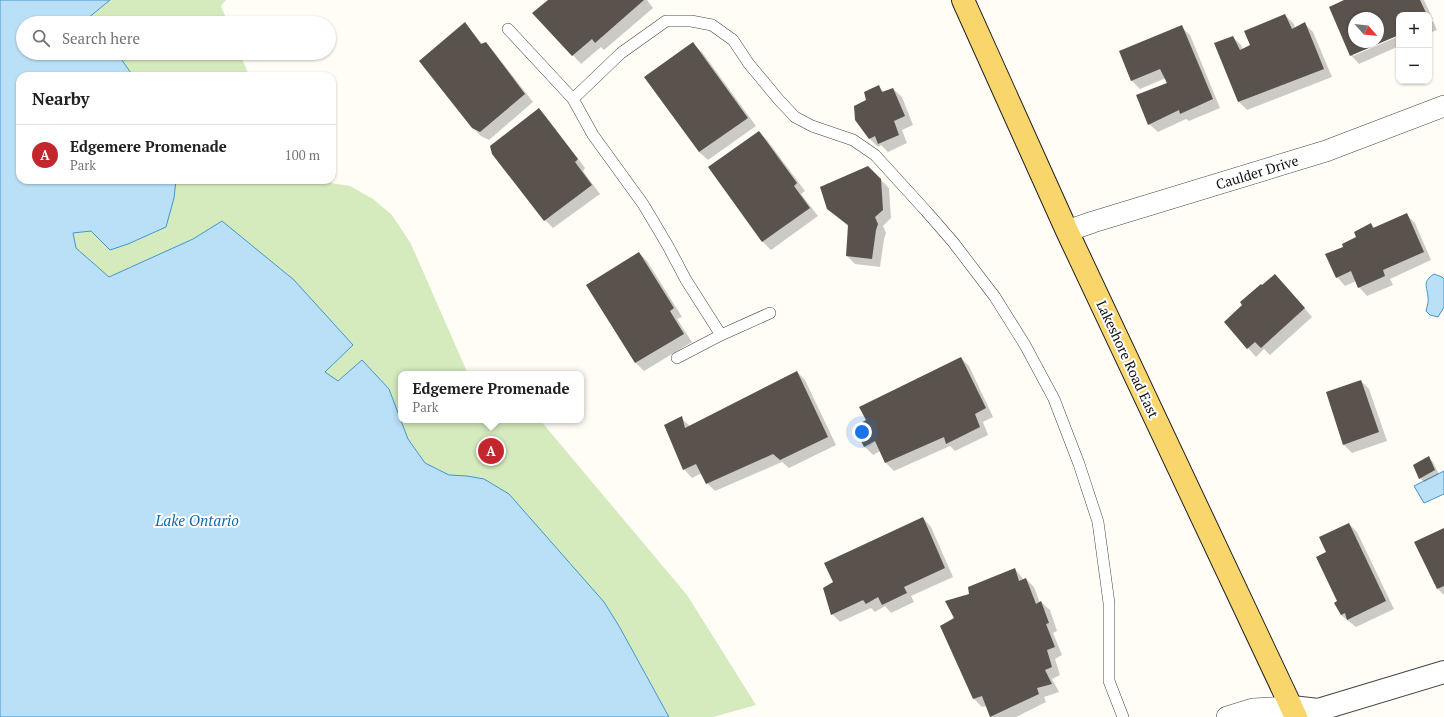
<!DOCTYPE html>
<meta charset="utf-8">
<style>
body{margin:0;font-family:"PT Serif",serif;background:#f2f2f2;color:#202124}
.controls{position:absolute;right:12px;top:12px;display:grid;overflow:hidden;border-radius:8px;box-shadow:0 1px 3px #0004}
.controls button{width:36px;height:36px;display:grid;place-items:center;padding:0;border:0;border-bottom:1px solid #e0e0e0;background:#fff;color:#202124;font:20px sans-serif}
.compass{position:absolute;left:1348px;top:12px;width:36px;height:36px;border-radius:50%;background:#fff;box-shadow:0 1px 3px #0004;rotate:117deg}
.you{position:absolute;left:862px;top:432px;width:14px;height:14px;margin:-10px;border:3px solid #fff;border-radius:50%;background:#1a73e8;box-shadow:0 0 0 6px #1a73e833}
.badge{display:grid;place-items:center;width:26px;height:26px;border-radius:50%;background:#c4262e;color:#fff;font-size:13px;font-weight:700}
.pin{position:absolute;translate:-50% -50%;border:2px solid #fff;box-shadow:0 1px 4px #0006}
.popup{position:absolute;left:398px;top:371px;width:186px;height:52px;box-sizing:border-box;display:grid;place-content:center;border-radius:8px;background:#fff;filter:drop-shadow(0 1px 3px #0005);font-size:13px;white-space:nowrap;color:#757577}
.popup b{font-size:15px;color:#202124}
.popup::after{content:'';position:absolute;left:50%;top:100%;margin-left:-8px;border:8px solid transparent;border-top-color:#fff}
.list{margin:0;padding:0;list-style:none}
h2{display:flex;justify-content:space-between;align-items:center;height:52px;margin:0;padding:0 16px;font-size:17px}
h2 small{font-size:13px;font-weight:400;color:#757577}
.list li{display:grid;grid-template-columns:26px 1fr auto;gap:12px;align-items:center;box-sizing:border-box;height:60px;padding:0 16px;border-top:1px solid #e0e0e0}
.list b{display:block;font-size:15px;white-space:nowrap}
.list p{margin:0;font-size:13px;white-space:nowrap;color:#757577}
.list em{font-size:13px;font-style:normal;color:#757577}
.icon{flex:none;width:22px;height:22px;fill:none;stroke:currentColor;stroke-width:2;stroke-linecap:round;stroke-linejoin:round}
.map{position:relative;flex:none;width:1444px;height:717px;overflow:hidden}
.search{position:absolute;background:#fff;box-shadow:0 1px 3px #0004;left:16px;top:16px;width:320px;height:44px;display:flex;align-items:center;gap:10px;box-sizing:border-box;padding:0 14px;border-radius:22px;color:#757577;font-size:15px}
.panel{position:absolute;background:#fff;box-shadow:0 1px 3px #0004;left:16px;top:72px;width:320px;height:112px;border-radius:12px}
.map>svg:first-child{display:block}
.green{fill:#d5ebbd}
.water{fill:#b9e0f7;stroke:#3f96cf}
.shadow{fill:#0003;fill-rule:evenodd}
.building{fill:#5a524d;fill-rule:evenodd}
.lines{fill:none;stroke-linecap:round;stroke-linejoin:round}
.service-casing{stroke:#444;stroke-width:12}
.minor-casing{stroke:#444;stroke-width:22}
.tertiary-casing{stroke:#444;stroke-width:24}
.primary-casing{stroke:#222;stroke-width:24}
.service{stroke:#fff;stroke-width:11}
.minor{stroke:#fff;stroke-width:21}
.tertiary{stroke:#fff;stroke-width:22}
.primary{stroke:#f9d66b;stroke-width:22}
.labels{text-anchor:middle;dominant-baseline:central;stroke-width:4;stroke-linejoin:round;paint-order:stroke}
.street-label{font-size:14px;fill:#111;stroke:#fff}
.water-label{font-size:15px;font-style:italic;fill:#1768a6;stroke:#fff}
</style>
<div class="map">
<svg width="1444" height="717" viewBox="0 0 1444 717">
<rect width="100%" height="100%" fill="#fffdf5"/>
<path class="green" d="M110,0H226L221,6L228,23H82Z
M117,53H240L249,76H133Z
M176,180H291L293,184L324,182L350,186L373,199L392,215L411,244L468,374H401V420H540L687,595L756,705L713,717H669L619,626L467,476L449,475L425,463L408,439L389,389L362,360L338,381L325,372L352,345L294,280L222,221L193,239L109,277L76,248L72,233L91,231L128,244L166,227L174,198Z"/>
<path class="water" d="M0,0H110L82,23H23V53H117L133,76H20V180H176L174,198L166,227L128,244L110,250L91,231L73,233L76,248L109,277L193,239L222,221L294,280L353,345L325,372L338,381L362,360L389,389L408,439L425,463L449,475L467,476L484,479L509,494L604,602L619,626L669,717H0Z
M1434,274L1442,277L1444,279V307L1438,317L1430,315L1426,311C1427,307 1429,301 1428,297C1427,286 1422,282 1434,274Z
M1444,471V494L1424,503L1414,486Z"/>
<path class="shadow" d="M549,0H647L653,8L604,50L601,47L581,64L534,13Z
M1347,0H1424L1433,19L1429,21V15H1399V34L1353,53V56L1399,36V46L1359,64L1351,55ZM1354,18H1378V42H1354Z
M1285,15L1294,24L1295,28L1304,23L1313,32L1332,77L1247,110L1239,102L1215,44L1233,37L1241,45L1243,50L1251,46Z
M1433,21L1437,30L1429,33V23Z
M465,23L483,45L485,43L494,52L533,102L489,140L481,136L472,127Z
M1181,27L1190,35L1220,108L1189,121L1186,119L1158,132L1149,124L1168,83L1166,78L1140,89L1131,80Z
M693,44L702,52L756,126L708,160L699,152Z
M878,87L884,92L893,89L902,97L913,125L902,130L907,143L888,152L881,145L878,147L869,138L867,100Z
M539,109L547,118L585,168L583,171L600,194L553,228L545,220Z
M759,132L767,140L805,191L801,194L818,216L771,250L762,241Z
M868,167L889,188L891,218L883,226L886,233L884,239L880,267L855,264L847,256L849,227L828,209Z
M1406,214L1415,223L1431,260L1390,279L1393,285L1367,296L1359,287L1356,281L1345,286L1337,277L1344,247L1357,238L1371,224L1375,228Z
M639,253L647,261L682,317L677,319L692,342L644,371L635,362Z
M1283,283L1312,317L1270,355L1264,349L1256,357L1225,322L1262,287Z
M961,358L969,366L993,417L983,422L988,435L955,451L950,446L894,471L885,462L880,451L873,455L865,447L856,428Z
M797,372L805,380L836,445L789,468L782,462L715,491L707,483L702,473L692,478L684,469L681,418L690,426Z
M1361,381L1369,389L1387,441L1352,453L1344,445Z
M1429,458L1433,462L1439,474L1424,482L1420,478Z
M923,518L931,527L953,577L911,596L914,602L891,613L885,606L875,612L871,608L840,622L832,614Z
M1349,524L1357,532L1394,609L1356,627L1341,615L1335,603L1339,601L1327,552Z
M1444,529V595L1438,589L1416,543Z
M1015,569L1024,580L1026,579L1034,587L1040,603L1041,602L1050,610L1057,631L1053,633L1062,655L1055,659L1060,675L1052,679L1059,692L1044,697L1046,702L1016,717H991L987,706L982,707L974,699L941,626L955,618L970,594Z"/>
<path class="building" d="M548,0H644L595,43L592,39L572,56L532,13Z
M1344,0H1420L1427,15H1399V35L1350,56L1329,7ZM1354,18H1378V42H1354Z
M1285,14L1292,29L1305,22L1324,69L1238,102L1214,43L1233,36L1240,50L1250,45L1244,31Z
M465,22L481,44L486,42L525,94L480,132L472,128L419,61Z
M1182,25L1213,99L1180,114L1179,110L1148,125L1136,95L1167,83L1160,69L1131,81L1119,51Z
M693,42L748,118L699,152L644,77Z
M879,85L882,92L893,88L905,116L894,121L899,135L878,144L875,136L869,139L855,120L854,106L866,100L864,92Z
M539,108L578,159L575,162L592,185L544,221L492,154L490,146Z
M759,131L797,183L794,186L810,208L762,242L708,167Z
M868,166L881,179L883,210L875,217L878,224L876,230L872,259L846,256L848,225L827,209L820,187Z
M1407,213L1424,252L1383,270L1385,276L1358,288L1351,271L1336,278L1325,254L1343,247L1342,244L1356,237L1354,232L1371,223L1373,228Z
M639,252L674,308L670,311L684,334L635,363L586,285Z
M1275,274L1305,308L1261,348L1255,342L1247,349L1224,322L1242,305L1240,302L1261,284L1262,285Z
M961,357L986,408L975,414L980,427L946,444L944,437L885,463L875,441L864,447L854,427L866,420L859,407Z
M797,371L828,437L780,460L773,454L706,484L696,464L683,470L664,425L682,416L685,428Z
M1361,380L1379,432L1343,445L1326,392Z
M1429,456L1435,470L1419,479L1413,465Z
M923,517L945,568L904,587L907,593L882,605L878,597L866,604L863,600L831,615L823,588L833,582L824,563Z
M1349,523L1386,601L1347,620L1345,613L1341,615L1334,603L1337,601L1316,557L1326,552L1319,537Z
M1444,528V586L1437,589L1414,542Z
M1015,568L1019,581L1026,578L1036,604L1041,601L1049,623L1046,624L1055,647L1047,650L1052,667L1045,670L1052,684L1037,688L1039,694L990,717L982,696L973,699L940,626L954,618L945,601L969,594L968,587Z"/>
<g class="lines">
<g class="service-casing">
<path id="service" d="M508,29L573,99
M770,313L721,335L686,280L668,246L643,204L593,135L573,99L621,53L666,21H691L712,25L733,40L749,64L779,100L795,117L812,126L853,140L875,155L926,211L953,242L995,297L1025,345L1054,399L1079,464L1098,522L1109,603V681L1123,717
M677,358L721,335"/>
</g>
<g class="minor-casing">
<path id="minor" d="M1067,231L1093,222L1326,151L1444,106
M1227,717L1253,709L1292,707"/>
</g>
<g class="tertiary-casing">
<path id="tertiary" d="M1292,707L1318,710L1444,672"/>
</g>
<g class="primary-casing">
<path id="primary" d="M963,0L1067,231L1296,717"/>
</g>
<use href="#service" class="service"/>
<use href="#minor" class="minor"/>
<use href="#tertiary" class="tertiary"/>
<use href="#primary" class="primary"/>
</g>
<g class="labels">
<g class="street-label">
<text transform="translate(1257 172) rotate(-17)">Caulder Drive</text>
<text transform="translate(1128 359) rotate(65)">Lakeshore Road East</text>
</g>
<g class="water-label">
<text x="197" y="520">Lake Ontario</text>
</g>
</g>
</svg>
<div class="controls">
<button>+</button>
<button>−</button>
</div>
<svg class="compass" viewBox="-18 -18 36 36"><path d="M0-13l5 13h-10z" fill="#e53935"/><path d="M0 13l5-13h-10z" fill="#757577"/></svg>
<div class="you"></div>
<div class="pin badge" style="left:491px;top:451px">A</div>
<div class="popup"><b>Edgemere Promenade</b>Park</div>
<div class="search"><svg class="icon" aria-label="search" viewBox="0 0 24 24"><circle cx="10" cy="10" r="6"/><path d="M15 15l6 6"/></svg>Search here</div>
<section class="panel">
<h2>Nearby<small></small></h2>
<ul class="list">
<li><span class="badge">A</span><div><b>Edgemere Promenade</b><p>Park</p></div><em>100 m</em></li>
</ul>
</section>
</div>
